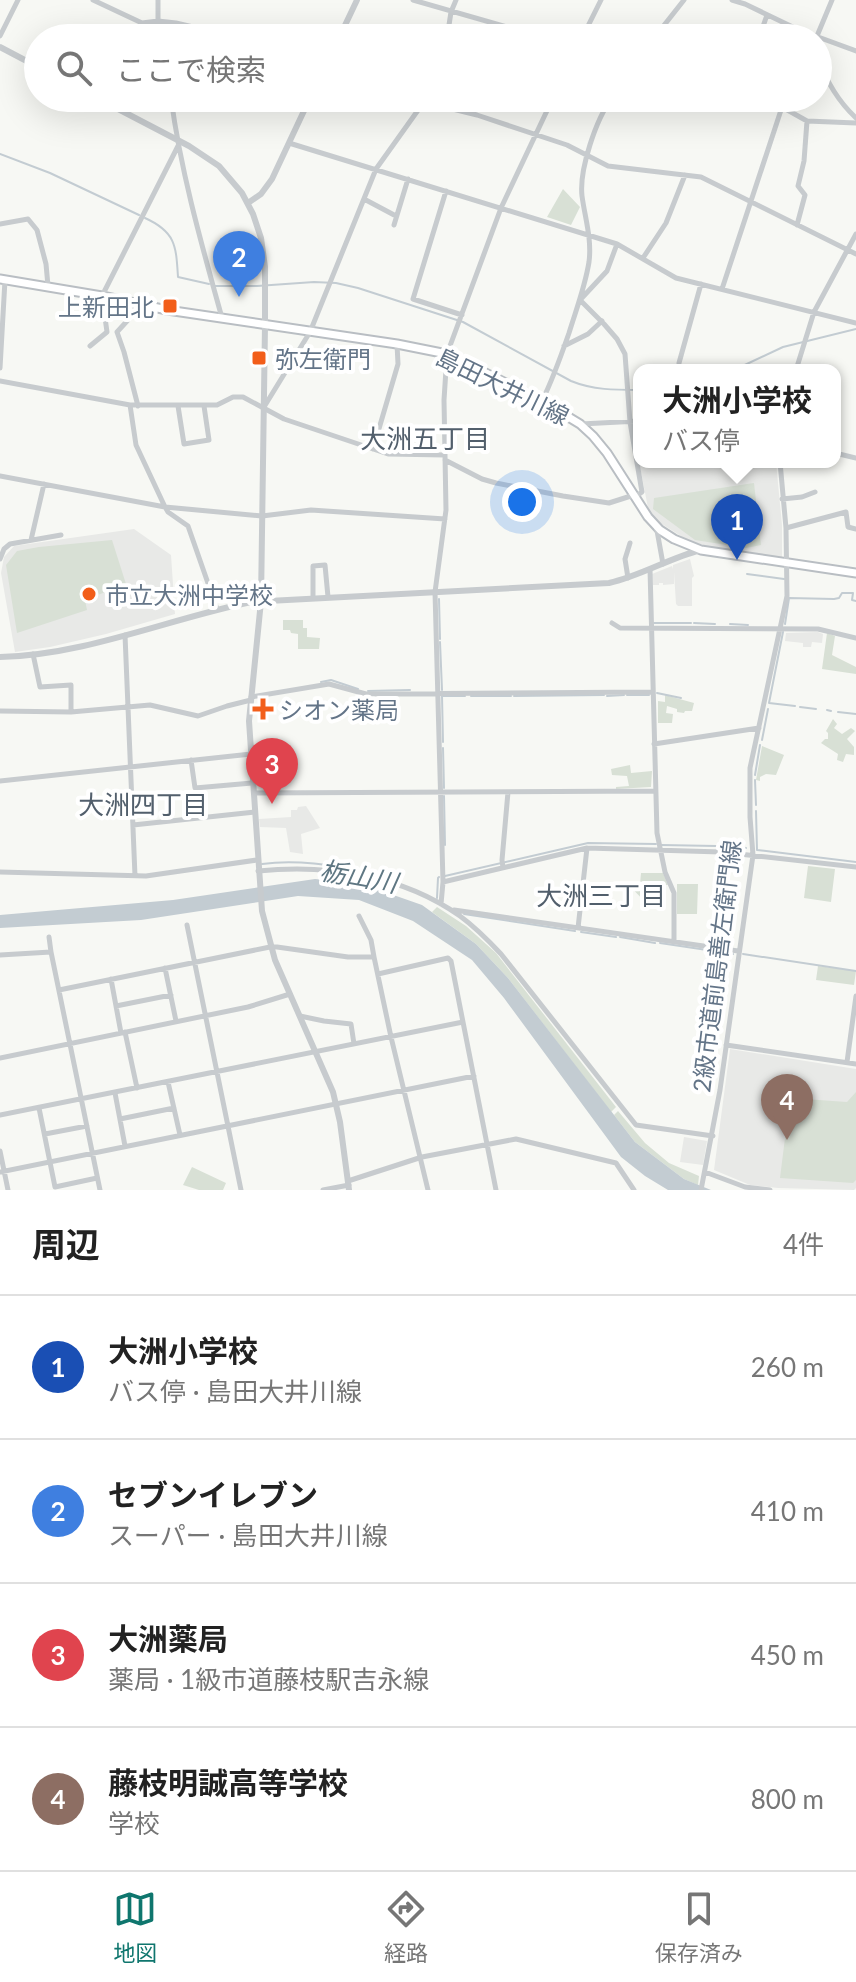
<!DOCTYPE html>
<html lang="ja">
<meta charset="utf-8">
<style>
body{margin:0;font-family:Lato,"Noto Sans JP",sans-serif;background:#f6f6f6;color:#222}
.you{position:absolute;left:522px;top:502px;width:28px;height:28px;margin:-20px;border:6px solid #fff;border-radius:50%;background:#1a73e8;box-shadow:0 0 0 12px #1a73e833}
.badge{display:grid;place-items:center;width:52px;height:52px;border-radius:50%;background:#0f766e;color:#fff;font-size:26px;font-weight:700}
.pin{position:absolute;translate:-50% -66px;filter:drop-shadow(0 2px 4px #0008)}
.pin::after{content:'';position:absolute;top:42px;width:28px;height:24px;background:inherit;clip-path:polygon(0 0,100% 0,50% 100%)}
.popup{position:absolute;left:633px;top:364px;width:208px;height:104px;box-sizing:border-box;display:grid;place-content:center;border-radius:16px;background:#fff;filter:drop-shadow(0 2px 6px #0005);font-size:26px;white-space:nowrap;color:#767676}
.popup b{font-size:30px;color:#222}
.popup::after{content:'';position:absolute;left:50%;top:100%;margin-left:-16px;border:16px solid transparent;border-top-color:#fff}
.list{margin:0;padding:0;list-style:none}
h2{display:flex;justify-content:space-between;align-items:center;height:104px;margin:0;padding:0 32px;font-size:34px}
h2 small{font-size:26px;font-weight:400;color:#767676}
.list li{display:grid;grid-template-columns:52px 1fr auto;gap:24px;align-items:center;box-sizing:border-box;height:144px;padding:0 32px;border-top:2px solid #e0e0e0}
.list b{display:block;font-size:30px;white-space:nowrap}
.list p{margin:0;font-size:26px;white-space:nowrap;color:#767676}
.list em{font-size:26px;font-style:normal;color:#767676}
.icon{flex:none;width:44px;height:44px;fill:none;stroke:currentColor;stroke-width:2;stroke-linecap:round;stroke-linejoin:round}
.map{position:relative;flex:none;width:856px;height:1190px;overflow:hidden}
.search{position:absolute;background:#fff;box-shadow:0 8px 32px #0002;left:24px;right:24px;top:24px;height:88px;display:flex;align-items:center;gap:20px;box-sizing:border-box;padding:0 28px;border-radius:44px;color:#767676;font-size:30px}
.sheet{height:680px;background:#fff}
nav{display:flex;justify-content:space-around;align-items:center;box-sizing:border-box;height:112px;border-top:2px solid #e0e0e0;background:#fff;font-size:22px;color:#767676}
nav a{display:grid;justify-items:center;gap:4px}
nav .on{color:#0f766e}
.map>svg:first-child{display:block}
.built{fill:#e8e9e7}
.green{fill:#d8e0d5}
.water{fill:#c3ccd2}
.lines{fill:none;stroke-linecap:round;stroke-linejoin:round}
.stream{stroke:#c3ccd2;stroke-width:2}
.secondary-casing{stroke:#b9bec3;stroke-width:11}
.minor{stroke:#c7cbce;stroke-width:5}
.tertiary{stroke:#c7cbce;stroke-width:6}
.secondary{stroke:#fff;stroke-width:7}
.poi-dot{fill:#f25e1a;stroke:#fff;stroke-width:3}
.labels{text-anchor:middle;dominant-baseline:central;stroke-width:8;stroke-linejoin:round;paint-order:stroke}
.poi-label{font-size:24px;fill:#647588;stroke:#fff;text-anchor:start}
.street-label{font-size:24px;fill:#647588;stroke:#fff}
.neighbourhood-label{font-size:26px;fill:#525f6c;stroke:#fff}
.water-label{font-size:26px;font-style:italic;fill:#5f7783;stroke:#fff}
</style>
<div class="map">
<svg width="856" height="1190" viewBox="0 0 856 1190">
<rect width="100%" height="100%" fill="#f7f8f4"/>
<path class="built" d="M632,425L639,426V462H776L782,525V559L714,548L689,541L657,521L648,508Z
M134,529L171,555L175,614L106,634L50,647L15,652L1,573L4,557L14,546Z
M690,559L694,576L692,578V606H678L676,604L674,572V584L663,585V583H659V585H653L652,574L672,566L673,569V565Z
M818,632L823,634L822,643L812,642L811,647H803V643L785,641L786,633Z
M306,806L320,828L301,834L303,854L290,852L286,828L260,827L259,819L291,817V810H297L298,807Z
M730,1049L856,1069V1188L854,1190L778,1188L750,1185L714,1170Z
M684,1137L707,1141L703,1165L680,1162Z"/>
<path class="green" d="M563,189L580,207L571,225L547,217Z
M754,483L761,545L746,548L695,540L653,509L654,498Z
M112,540L126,584L85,600L87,610L17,633L6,565L17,551L39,547Z
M283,620H303V628H307V637L320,638L319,649H298V634L291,633L290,630H283Z
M827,633L835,636L832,655L856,667V674L822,669Z
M665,695L694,703L692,711H685L684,713L677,712V709L667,706L666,713L673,714L672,723H658V701L665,702Z
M833,719L837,724L834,728L842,734L851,728L855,731L847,739L854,747V755L846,754L843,762L837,760L838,754L821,743L825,739H828V733L826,731Z
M762,746L784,755L776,775L766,774L760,777V781L756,780Z
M630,765L631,773L652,771L651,787L616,789V787L629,786L627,776L612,775L611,769Z
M808,866L835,869L831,902L804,898Z
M641,873H663L668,885L645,884V894H658V906C646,904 639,896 631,887V883L640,884Z
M677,884H698L697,914H677Z
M437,907L466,926L496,953L616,1107L611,1112L508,978L476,944L432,912Z
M818,966L856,971L854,985L816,980Z
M856,1092V1180L853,1183L780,1178L790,1098L847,1102Z
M618,1111L645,1143L669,1163L699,1176L698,1185L684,1179L635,1142L614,1115Z
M192,1167L226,1183L223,1190H199L183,1185Z"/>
<path class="water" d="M315,879L362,884L422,905L476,944L508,978L635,1142L684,1179L711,1190H668L645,1176L621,1157L504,998L472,960L413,921L359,900L298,896L141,920L0,928V915L173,900Z"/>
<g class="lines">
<path class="stream" d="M0,154L50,173L139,215
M145,218C176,232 176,246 178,277L209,284
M215,286H257L314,282L336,283L358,288L463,322L571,381C593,390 615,390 639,390
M734,370L783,347L856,329
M747,574L784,579
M439,599L440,639
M654,623H691
M694,623L715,624
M730,624L748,625
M785,624L789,598L834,599L839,598L842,593H853L852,600L856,601
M783,632L769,703L795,706
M440,642L442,690
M321,682L331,680L358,689
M368,691L410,690
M657,693L681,698
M627,695H649
M471,696H511
M514,696L604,695
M607,696L624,695
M800,707L816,709
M827,710L831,711
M838,712L856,714
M762,740L768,709
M443,742L442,696H465
M443,748L444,788
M755,775L760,745
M755,780L756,805
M444,796L445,845
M756,811L757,850L856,862
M661,845L716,846
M725,846L746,848
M262,864C296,859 332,865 366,872
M445,876L588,843L656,844
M437,898L438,878L439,877
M464,914L575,931
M581,932L616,937
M620,937L655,943
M660,943L707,950
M710,950L733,954
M743,954L856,971"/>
<g class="secondary-casing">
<path id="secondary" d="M0,279L102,296L167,310L397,344L447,354L542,401L580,424L593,436L607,453L648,517L660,530L674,539L701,550L856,573"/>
</g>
<path class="minor" d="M93,0L142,23L158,21L176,23L193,27L218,38
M158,0V21L161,38
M413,0L514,29L537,38
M732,0L745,4L799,30L856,51
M0,36L18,0
M817,36L832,0
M447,38L451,12L456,0
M582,38L601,0
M654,38L684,0
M759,38L767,15
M818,60C828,83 838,101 856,118
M171,98C181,173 202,246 222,318
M408,98L477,115L567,145L608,166L701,177L856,254
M762,98L782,107L807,121L856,123
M289,143L617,244L676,278L856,323
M446,191L413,299L462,315
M364,199L396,216
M0,224L28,219L37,230L46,264L48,286
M394,225L408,179
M797,225L805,195L798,186L804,161L807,121
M643,258L666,223L685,175
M722,289L782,107
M123,300L128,320L117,332L124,352L138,406
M580,300L604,324L617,339L625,354L630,422L642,492L635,497
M580,300L607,271L617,244
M90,346L107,332L102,296L178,146
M564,346L588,334L602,321
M0,368L5,280
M679,370V363L701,284
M796,370L814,312L856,234
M0,381L130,405L136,445L165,507L168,512L188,526L217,609
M542,401C553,379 561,356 569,333C576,310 585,287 589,262C592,239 585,218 582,196C579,170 596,119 612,98
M130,405H217L233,397H243L284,419L388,454L445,455
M178,406L184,444L209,440L204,406
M264,407L310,332L376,169L426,99
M581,424L639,421
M373,449L398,364L397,344
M835,453L856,458
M445,460L482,479L496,483L563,496L609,503L634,495
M0,476L165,507L262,516L311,510L445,519
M782,499L802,497L815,492
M656,525L663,564
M786,528L846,512L848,527L856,529
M31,540L44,484
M0,559L4,549L10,544L61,535
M650,569L657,833L665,872L674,893V942
M628,578L625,559L630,543
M313,598V566L325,565L328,597
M612,623L620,628L818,629L856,638
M125,635L135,876
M33,654L40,687L71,685V711
M251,697L329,684L366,694L652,692
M0,711L71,712L150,705L198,716L227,706L251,700
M654,744L759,728
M191,760L195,788L252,783
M0,781L251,754
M254,793L655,791
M133,825L255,812
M503,868L502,860L508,792
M258,871C328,864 402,875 460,916C475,927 488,940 501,954L636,1125L713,1136
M0,872L146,876L257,860
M443,882L587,848L721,852L856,867
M441,904L443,882L435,592L446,510L444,400L447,354L501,208L553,98
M454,910L738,951
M359,916L371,940L374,957
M187,925L241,1190
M578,928L587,848
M49,937L51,952
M0,955L51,952L100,1190
M165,968L176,1021
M378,974L448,958L451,961L496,1190
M111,979L121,1033
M59,990L270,947H277L348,957H374L391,1037L428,1190
M116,1006L171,995
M300,1016L324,1021L351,1024L354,1044
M125,1032L137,1088
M726,1045L856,1064
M0,1058L248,1007L290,994
M847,1062L856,996
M168,1082L180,1135
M115,1093L125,1146
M39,1108L55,1187L97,1178
M0,1115L463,1022
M120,1119L174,1108
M45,1134L87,1126
M0,1151L8,1190
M0,1172L474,1076
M705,1172L745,1187L770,1190
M348,1181L422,1157L516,1139L616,1163L634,1190
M323,1190L349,1185
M701,1190L720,1090L753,855L750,817V768L787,596L786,528L780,462"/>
<path class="tertiary" d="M339,38L357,0
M0,47L38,67
M97,98L189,146L219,166L242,193L253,214L261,238L265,267V325L261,601L249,721L262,911L275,960L333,1092L340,1122L349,1190
M248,203L261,194L272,179L310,98
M0,657C86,655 168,619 251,602L609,583C641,576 669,558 701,550"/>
<use href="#secondary" class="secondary"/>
</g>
<g class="poi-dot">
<rect x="162" y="298" width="16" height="16" rx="4"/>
<rect x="251" y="350" width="16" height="16" rx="4"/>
<circle cx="89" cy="594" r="8"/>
<path d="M259 697h8v8h8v8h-8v8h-8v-8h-8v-8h8z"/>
</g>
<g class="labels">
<g class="poi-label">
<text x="154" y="306" text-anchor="end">上新田北</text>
<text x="275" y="358">弥左衛門</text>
<text x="105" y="594">市立大洲中学校</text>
<text x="279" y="709">シオン薬局</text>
</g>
<g class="street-label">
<text transform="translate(503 386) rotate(26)">島田大井川線</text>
<text transform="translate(716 966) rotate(-83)">2級市道前島善左衛門線</text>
</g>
<g class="neighbourhood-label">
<text x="425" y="438">大洲五丁目</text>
<text x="143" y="804">大洲四丁目</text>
<text x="601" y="895">大洲三丁目</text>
</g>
<g class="water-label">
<text transform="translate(359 876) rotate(10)">栃山川</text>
</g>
</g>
</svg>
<div class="you"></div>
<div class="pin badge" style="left:737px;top:560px;background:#1a4fb4">1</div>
<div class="popup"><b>大洲小学校</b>バス停</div>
<div class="pin badge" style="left:239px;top:297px;background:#3f7fe0">2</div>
<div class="pin badge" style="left:272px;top:804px;background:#e0444e">3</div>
<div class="pin badge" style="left:787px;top:1140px;background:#8d6e63">4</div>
<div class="search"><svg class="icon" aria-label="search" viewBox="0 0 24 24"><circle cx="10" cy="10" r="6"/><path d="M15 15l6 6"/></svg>ここで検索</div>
</div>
<section class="sheet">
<h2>周辺<small>4件</small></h2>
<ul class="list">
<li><span class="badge" style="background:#1a4fb4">1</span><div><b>大洲小学校</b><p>バス停 · 島田大井川線</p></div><em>260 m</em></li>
<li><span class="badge" style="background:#3f7fe0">2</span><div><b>セブンイレブン</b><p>スーパー · 島田大井川線</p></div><em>410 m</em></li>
<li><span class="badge" style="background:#e0444e">3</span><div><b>大洲薬局</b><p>薬局 · 1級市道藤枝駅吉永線</p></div><em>450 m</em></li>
<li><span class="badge" style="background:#8d6e63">4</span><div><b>藤枝明誠高等学校</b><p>学校</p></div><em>800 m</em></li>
</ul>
</section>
<nav>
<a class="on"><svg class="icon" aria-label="map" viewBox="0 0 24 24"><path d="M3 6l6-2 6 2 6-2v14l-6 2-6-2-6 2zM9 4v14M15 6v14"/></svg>地図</a>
<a><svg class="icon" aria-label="directions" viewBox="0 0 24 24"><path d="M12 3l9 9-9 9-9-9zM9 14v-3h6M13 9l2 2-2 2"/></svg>経路</a>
<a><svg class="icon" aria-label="saved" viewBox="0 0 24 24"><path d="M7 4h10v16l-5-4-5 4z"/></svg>保存済み</a>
</nav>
